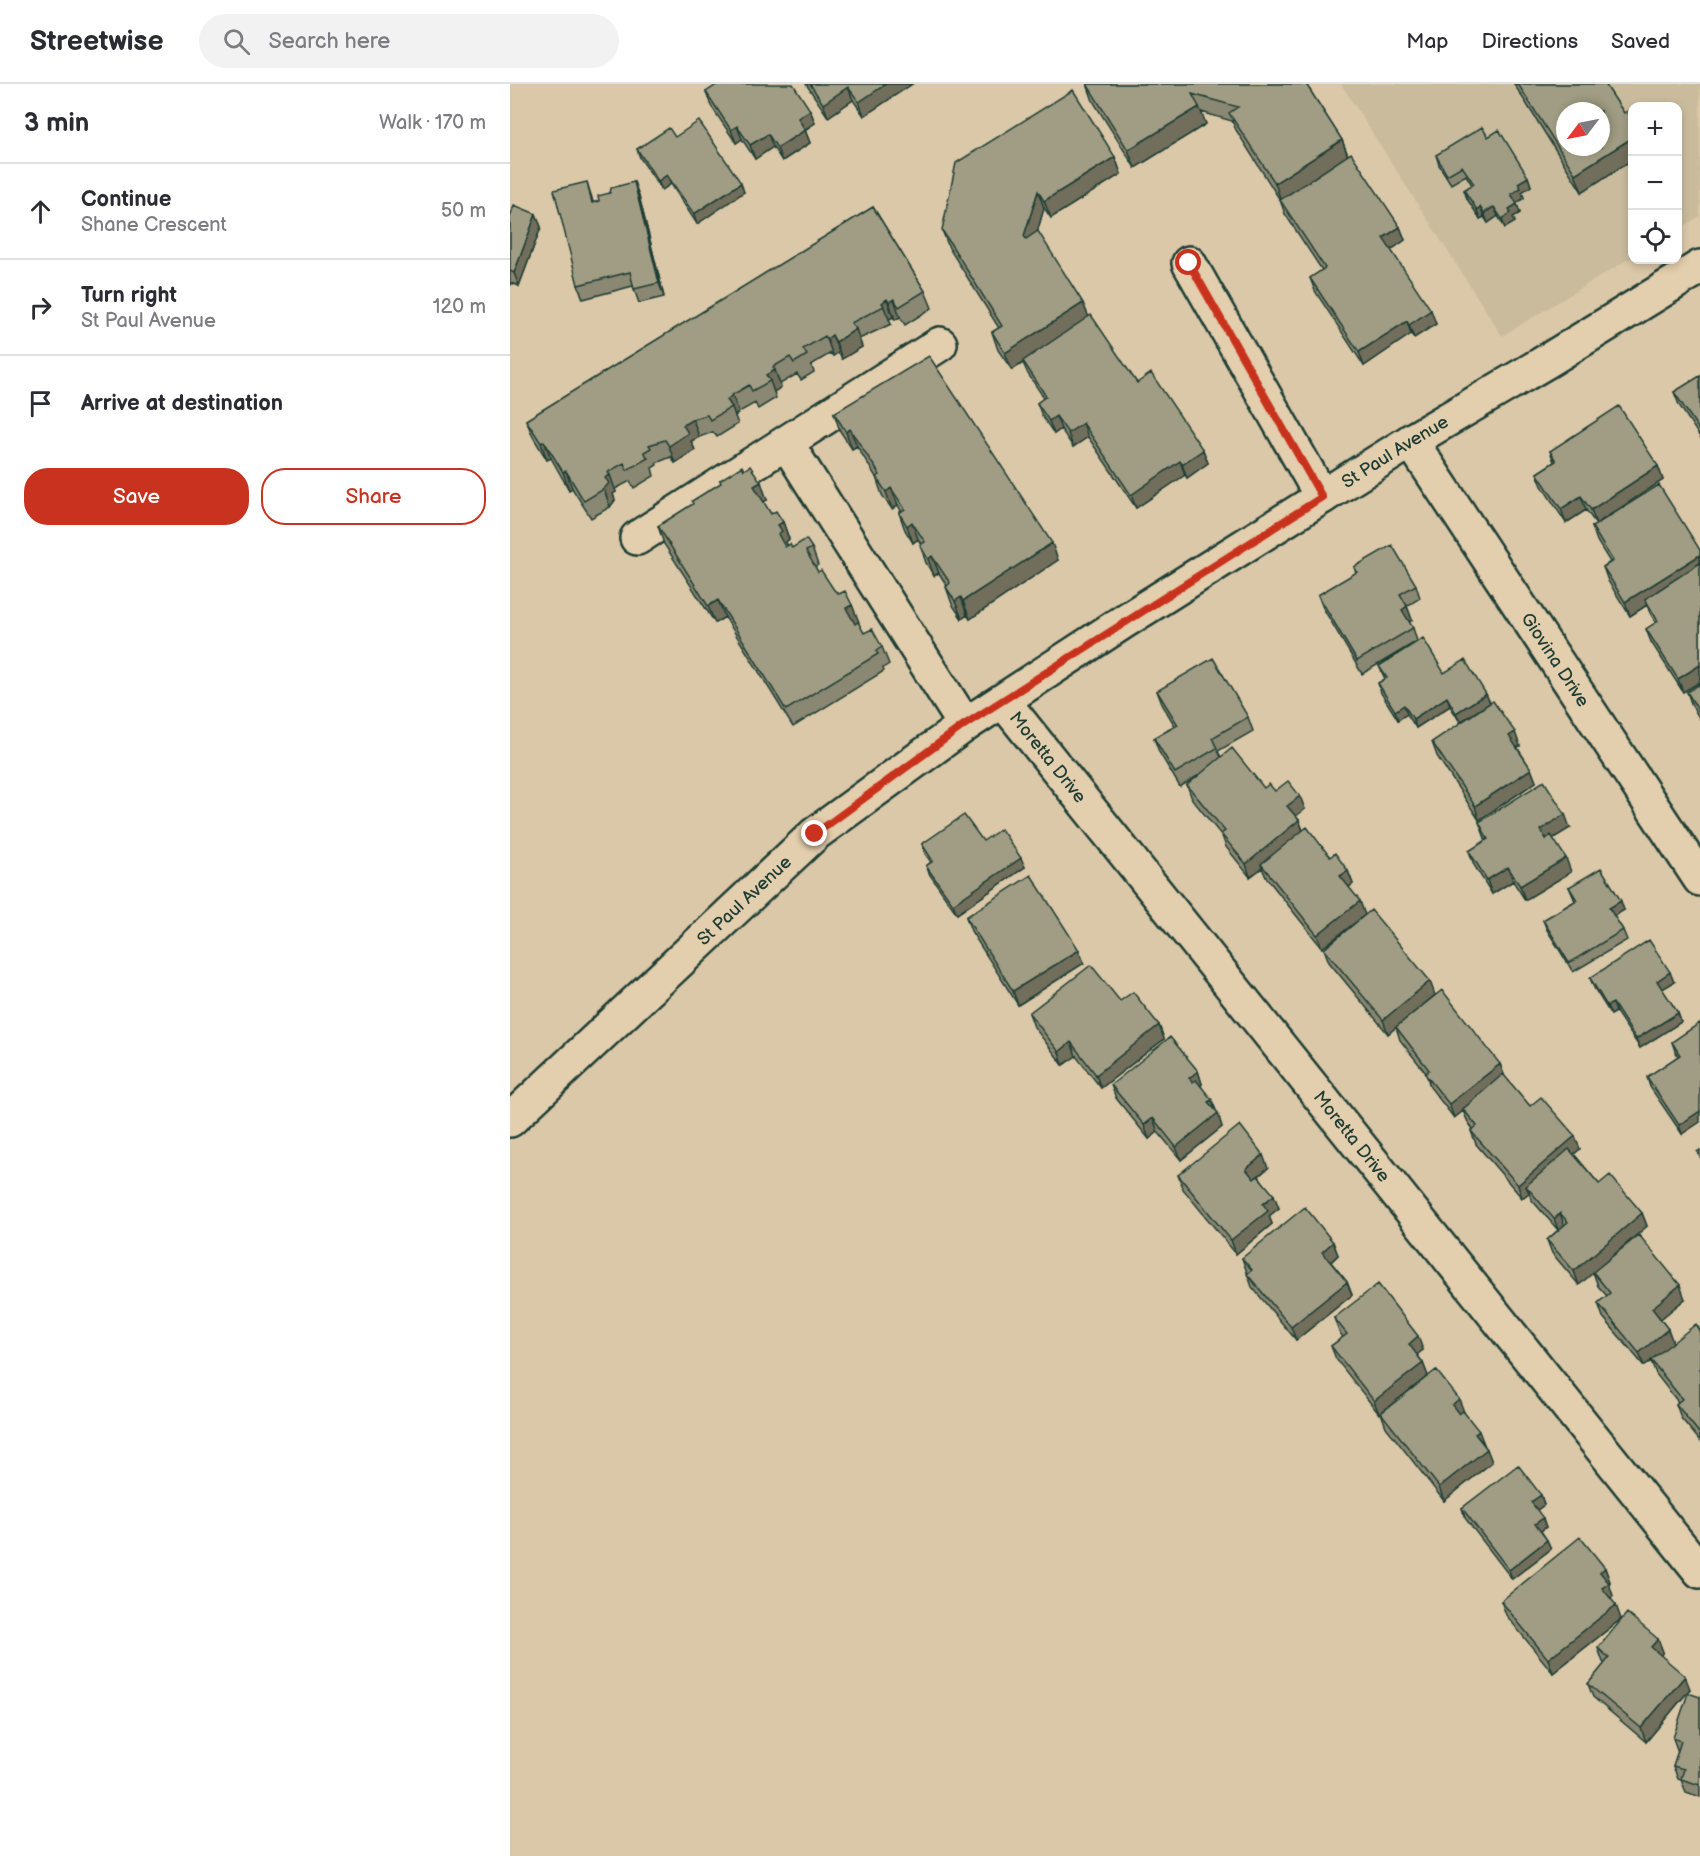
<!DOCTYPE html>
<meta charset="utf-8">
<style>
body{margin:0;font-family:"Balsamiq Sans",sans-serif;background:#f2f2f3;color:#2b2b33}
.controls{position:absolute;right:18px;top:18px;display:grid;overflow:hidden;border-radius:12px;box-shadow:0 3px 9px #0003}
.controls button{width:54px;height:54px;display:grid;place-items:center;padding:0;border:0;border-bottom:2px solid #e1e1e2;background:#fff;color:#2b2b33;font:30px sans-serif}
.compass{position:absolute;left:1046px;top:18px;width:54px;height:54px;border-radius:50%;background:#fff;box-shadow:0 3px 9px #0003;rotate:238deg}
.stop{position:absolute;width:18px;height:18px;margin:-14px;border:4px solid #c8321e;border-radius:50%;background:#fff}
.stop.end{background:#c8321e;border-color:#fff;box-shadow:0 2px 6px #0008}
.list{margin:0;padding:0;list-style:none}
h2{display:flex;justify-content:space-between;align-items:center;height:78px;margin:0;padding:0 24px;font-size:26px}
h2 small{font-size:20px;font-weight:400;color:#7c7c81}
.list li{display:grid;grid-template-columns:39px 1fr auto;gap:18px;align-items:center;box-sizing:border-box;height:96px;padding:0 24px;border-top:2px solid #e1e1e2}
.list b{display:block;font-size:22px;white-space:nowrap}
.list p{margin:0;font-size:20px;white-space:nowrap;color:#7c7c81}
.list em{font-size:20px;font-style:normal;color:#7c7c81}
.actions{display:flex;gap:12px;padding:18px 24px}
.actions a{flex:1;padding:14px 0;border:2px solid #c8321e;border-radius:24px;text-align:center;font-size:21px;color:#c8321e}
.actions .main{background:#c8321e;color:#fff}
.icon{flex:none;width:33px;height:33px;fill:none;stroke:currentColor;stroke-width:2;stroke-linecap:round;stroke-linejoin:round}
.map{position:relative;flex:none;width:1190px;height:1772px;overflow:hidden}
header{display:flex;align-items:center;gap:36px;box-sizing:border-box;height:84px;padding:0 30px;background:#fff;border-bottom:2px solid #e1e1e2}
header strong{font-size:28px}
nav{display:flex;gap:33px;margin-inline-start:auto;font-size:21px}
.search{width:420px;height:54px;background:#f2f2f3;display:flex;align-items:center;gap:15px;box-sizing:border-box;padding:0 21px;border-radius:33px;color:#7c7c81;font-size:22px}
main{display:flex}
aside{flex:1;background:#fff}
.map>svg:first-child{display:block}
.built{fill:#cabb9d;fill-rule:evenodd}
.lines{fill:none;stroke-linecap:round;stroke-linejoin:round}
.minor-casing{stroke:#1f3d34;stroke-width:38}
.major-casing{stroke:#1f3d34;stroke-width:38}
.minor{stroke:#e3cead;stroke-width:33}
.major{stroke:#e3cead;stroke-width:33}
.wall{fill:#8a8772;stroke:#1f3d34;stroke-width:1.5}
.shaded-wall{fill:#716e5c;stroke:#1f3d34;stroke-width:1.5}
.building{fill:#a19d84;stroke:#1f3d34;stroke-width:1.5;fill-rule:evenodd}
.route{stroke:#c8321e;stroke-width:8}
.labels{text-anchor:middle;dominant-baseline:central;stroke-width:4.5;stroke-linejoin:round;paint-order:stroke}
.street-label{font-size:18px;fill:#1f3d34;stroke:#e3cead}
</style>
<header>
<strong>Streetwise</strong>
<div class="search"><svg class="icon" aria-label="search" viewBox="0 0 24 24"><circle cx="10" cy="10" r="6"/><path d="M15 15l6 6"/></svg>Search here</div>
<nav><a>Map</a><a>Directions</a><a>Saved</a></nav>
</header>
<main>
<aside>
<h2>3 min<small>Walk · 170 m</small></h2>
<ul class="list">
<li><svg class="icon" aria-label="ahead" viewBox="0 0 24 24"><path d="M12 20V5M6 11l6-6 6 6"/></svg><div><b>Continue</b><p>Shane Crescent</p></div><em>50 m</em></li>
<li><svg class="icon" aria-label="right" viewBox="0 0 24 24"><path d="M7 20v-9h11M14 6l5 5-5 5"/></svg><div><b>Turn right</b><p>St Paul Avenue</p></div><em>120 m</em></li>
<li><svg class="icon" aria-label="arrive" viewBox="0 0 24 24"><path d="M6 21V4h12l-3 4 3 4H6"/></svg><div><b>Arrive at destination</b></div></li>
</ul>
<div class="actions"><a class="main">Save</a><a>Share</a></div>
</aside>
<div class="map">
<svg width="1190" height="1772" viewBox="0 0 1190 1772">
<rect width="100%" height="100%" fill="#dbc8a8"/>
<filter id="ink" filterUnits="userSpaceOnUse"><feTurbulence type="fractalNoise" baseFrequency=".0167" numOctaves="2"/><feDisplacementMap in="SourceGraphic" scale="12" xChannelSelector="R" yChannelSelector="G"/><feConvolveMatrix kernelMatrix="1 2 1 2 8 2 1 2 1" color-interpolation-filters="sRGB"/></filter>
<g filter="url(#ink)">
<path class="built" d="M831,0H1190V132L1168,146V22H1122V173L992,252ZM1055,27H1091V63H1055Z"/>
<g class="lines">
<g class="minor-casing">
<g id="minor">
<path d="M679,179L812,413"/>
<path id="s1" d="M901,357L1190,795"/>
<path d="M277,360L455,641"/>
<path d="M127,454L430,260"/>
<path id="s2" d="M493,617L1190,1487"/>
</g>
</g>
<g class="major-casing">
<g id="major">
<path id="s3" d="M0,1036L305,750L455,641L613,538L901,357L1037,277L1190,183"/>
</g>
</g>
<use href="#minor" class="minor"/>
<use href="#major" class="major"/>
</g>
<path class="wall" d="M296,0H402L354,32L343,16L318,33Z
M577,0H796L832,56L838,71L890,143L895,156L881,166L926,240L904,254L901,250L854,282L805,207L800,194L812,186L775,130L770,116L726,46L722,37L691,28L696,40L625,84L583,17Z
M1004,0H1095L1114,29L1072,108Z
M196,8L300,26L305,39L295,46L300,59L272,77L263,63L245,75L232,55L226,59L201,22Z
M165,53L234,108L187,140L161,100L152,106L130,74L127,65Z
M978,53L1018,93L1021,102L1012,108L1014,114L1006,119L1010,129L1003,133L1005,138L995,144L988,132L978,139L974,133L970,135L957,115L954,106L962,101L956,91L941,100L929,81L926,71Z
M605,73L611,90L541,134L534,124L527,148L573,219L578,232L627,299L693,366L698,379L677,394L675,391L626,424L578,353L563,363L551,345L544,350L532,332L527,319L534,314L518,290L513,279L502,286L488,266L482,248L489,244L439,164L432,146Z
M124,98L129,112L154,213L129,219L123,202L73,215L68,201L81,111L83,119L89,117L100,109Z
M363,123L415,207L422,224L395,241L390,233L385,236L383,233L379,235L381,240L349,255L352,263L332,275L329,268L323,272L321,269L301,281L304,288L291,296L287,290L270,300L271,303L264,308L266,314L248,325L245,319L229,328L225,332L228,340L207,353L203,348L189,353L181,357L185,366L165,379L161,373L146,379L147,381L142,384L144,392L124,404L120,397L105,405L106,408L103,410L105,416L100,423L81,434L62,404L59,406L41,374L37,376L23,353L16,336Z
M0,129L26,130L31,143L9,202L1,199L0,203Z
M1190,292V353L1169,321L1164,308Z
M324,329L548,476L460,535L457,531L452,535L442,520L436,503L437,502L429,489L424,492L416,479L410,461L411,460L408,455L403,459L395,446L389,429L391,427L388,421L382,425L372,411L366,393L347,362L342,365L330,347Z
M1040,367L1148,382L1153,396L1086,440L1076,426L1056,439L1032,402L1027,389L1044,378Z
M210,396L257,416L253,418L261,430L273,438L279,455L276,458L277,461L282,464H302L308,481L305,483L308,488L324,506L342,521L348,538L354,549L372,563L379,580L373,584L374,587L283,643L215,533L205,539L154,460L148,442L183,420L182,417L211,399Z
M1082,443L1190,466V598L1173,608L1141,558L1136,545L1146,539L1140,529L1137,521L1120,532L1098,497L1093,483L1100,478L1087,457Z
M844,483L906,501L910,514L897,522L902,536L899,538L903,544L907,557L934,589L976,610L980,619L1010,662L1007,663L1021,685L1026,698L969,736L927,672L922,658L974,623L950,638L940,622L906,644L897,630L888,636L871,609L868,599L875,595L869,582L904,559L852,590L813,524L808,511L846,489Z
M1190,600V635L1182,622L1177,608Z
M647,607L738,633L743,647L708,667L711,673L754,704L765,707L795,725L786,732L789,736L793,746L820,773L838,787L843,800L839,803L855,831L925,911L906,926L990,980L995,993L1020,1022L1070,1065L1064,1070L1089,1100L1132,1129L1137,1142L1089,1183L1175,1215L1150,1235L1158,1245L1163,1259L1190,1246V1357L1171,1334L1166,1320L1168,1318L1146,1290L1141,1277L1134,1282L1093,1233L1088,1219L1097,1212L1088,1202L1083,1188L1069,1201L1042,1169L1037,1156L1048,1146L1021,1115L1019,1109L1012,1114L966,1060L961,1047L963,1045L958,1038L953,1027L944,1034L920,1003L916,989L890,956L886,943L878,950L819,878L814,865L850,834L812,864L756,793L752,784L740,793L716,763L712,752L682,715L677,701L689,691L670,703L649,668L644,654L665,642L652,620Z
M969,738L1060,744L1043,754L1061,788L1015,816L1003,797L982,810L964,781L959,767L976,757Z
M473,757L515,783L447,830L420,791L416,782L421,778L415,770L412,760Z
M1059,803L1114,826L1104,832L1113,846L1117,856L1063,888L1037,846L1033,836L1065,817Z
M456,833L569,866L574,879L508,921L461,847Z
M1080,894L1164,898L1152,905L1168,929L1171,938L1130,964L1106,928L1101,931L1084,904Z
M610,917L649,941L654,955L591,1004L566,972L553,981L524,943L519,929Z
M1190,939L1172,1050L1140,1003L1137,993L1168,972L1165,967L1162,958Z
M688,987L692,1000L691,1002L706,1027L712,1043L671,1076L648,1048L639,1055L606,1014L601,1001Z
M758,1084L749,1092L769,1124L759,1132L762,1140L726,1170L673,1105L668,1091Z
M823,1158L828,1171L821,1178L837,1198L842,1211L786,1256L742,1203L732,1174Z
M824,1234L913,1266L907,1270L913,1279L918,1292L954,1328L974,1360L982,1378L934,1417L876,1343L871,1329L915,1294L869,1330L826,1275L821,1262L833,1253L829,1248Z
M1031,1411L1034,1421L1027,1426L1036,1443L1031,1447L1037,1456L1041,1465L1002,1495L955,1434L952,1424Z
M1095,1484L1100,1498L1098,1499L1103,1512L1101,1515L1111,1535L1043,1589L996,1531L991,1517Z
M1148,1555L1153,1568L1150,1571L1180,1605L1136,1658L1083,1613L1078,1600L1095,1580L1093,1578L1088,1564Z
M1190,1613V1713L1176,1708L1171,1696L1168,1695L1163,1682L1168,1668L1163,1654Z"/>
<path class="shaded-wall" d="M376,0H402L354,32L349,18Z
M338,3L343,16L318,33L313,20Z
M689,23L696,40L625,84L618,66Z
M300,26L305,39L292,47L288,34Z
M227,42L232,55L226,59L221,46Z
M295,46L300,59L272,77L267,64Z
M258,50L263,63L245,75L240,61Z
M1122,54V76L1072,108L1065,90Z
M832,56L838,73L771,117L765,99Z
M605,73L611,90L541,134L534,117Z
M157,91L161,100L152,106L148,97Z
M1018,93L1021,102L1012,108L1014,114L1005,120L1001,110L1008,99Z
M77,98L81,111L87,133L82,119Z
M124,98L129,112L154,213L149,199Z
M231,99L234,108L187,140L184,130Z
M528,107L534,124L521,170L514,152Z
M1007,120L1010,129L1003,133L1005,138L995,144L992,135L999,125Z
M970,123L974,133L970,135L967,126Z
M984,123L988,132L978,139L974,129Z
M26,130L31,143L9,202L4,189Z
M890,143L895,156L878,168L873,154Z
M377,215L383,233L379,235L372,219Z
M384,215L390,233L385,236L379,218Z
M573,219L580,236L502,286L495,269Z
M921,226L926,240L904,254L899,241Z
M897,237L901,250L854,282L849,268Z
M346,245L352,263L332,275L326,258Z
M322,251L329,268L323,272L317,255Z
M265,286L271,303L264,308L260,297L256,291Z
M222,311L229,328L225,332L222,323L217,316Z
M546,332L551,345L544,350L539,337Z
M183,335L189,353L181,357L185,366L165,379L159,362L173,341Z
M573,339L578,353L563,363L558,349Z
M340,345L347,362L342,365L336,348Z
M34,357L41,374L37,376L31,359Z
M693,366L698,379L677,394L672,380Z
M670,377L675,391L626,424L621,411Z
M1148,382L1153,396L1086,440L1081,426Z
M56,387L62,404L59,406L53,388Z
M100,391L106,408L103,410L105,416L100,423L94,405L95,394Z
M251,398L257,416L250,420L244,402Z
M381,404L388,421L382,425L376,408Z
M1071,412L1076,426L1056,439L1051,425Z
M273,438L279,455L276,458L278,464L274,467L268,450V441Z
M402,438L408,455L403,459L397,442Z
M542,459L548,476L460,535L453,517Z
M1190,471V488L1135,515L1137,521L1120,532L1115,518Z
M422,472L429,489L424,492L418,475Z
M451,513L457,531L452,535L445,517Z
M208,516L215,533L205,539L198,522Z
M342,521L349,538L342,542L336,524Z
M897,522L902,536L897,539L892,526Z
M1190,581V598L1173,608L1168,595Z
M976,610L980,619L950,638L946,629Z
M937,613L940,622L906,644L903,635Z
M894,621L897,630L888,636L885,627Z
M1005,648L1010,662L1004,665L999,652Z
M1021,685L1026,698L969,736L965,722Z
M790,712L795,725L782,735L777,722Z
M1055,730L1060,744L1036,759L1031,746Z
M789,736L794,750L751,780L752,784L740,793L736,780Z
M511,774L515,783L447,830L443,820Z
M1056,774L1061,788L1015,816L1010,802Z
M998,783L1003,797L982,810L977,796Z
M838,787L843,800L835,806L830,792Z
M850,817L855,831L812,864L807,851Z
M1111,817L1114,826L1102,833L1099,824Z
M569,866L574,879L508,921L503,907Z
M1160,888L1164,898L1151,906L1147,897Z
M920,897L925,911L878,950L873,936Z
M1103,919L1106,928L1101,931L1097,922Z
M1168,929L1171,938L1130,964L1126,955Z
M649,941L654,955L591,1004L586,991Z
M561,958L566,972L553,981L549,968Z
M990,980L995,994L953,1025V1027L944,1034L939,1020Z
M688,987L692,1000L683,1007L679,994Z
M702,1016L707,1029L698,1018Z
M1190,1027V1038L1172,1050L1169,1041Z
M708,1029L712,1043L671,1076L666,1063Z
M643,1034L648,1048L639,1055L634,1041Z
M1065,1052L1070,1065L1021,1107L1016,1102L1019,1109L1012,1114L1008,1101Z
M753,1071L758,1084L740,1098L736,1085Z
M764,1111L769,1124L759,1132L762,1140L726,1170L721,1156L753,1120Z
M1050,1129L1055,1143L1049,1148L1044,1135Z
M1132,1129L1137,1142L1069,1201L1064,1187Z
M823,1158L828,1171L817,1181L812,1168Z
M837,1198L842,1211L786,1256L781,1243Z
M1170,1201L1175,1215L1147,1238L1142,1224Z
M1158,1245L1163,1259L1134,1282L1129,1269Z
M908,1252L913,1266L904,1273L899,1260Z
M913,1279L918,1292L869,1330L864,1317Z
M949,1315L954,1328L947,1334L942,1321Z
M969,1347L974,1360L965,1350Z
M977,1365L982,1378L934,1417L929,1403Z
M1031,1411L1034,1421L1024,1428L1021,1418Z
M1033,1434L1036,1443L1028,1449L1025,1440Z
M1037,1456L1041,1465L1002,1495L999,1486Z
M1095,1484L1100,1498L1095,1501L1090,1488Z
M1099,1499L1103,1512L1097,1518L1092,1504Z
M1106,1521L1111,1535L1043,1589L1038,1575Z
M1148,1555L1153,1568L1146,1577L1141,1563Z
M1175,1592L1180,1605L1136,1658L1131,1644Z"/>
<path class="building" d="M208,0H283L300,26L288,34L295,46L267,64L258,50L240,61L227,42L221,46L196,8Z
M300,0H376L349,18L338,3L313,20Z
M577,0H796L832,56L765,99L719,29L728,23L682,10L689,23L618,66Z
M1008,0H1095L1114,29L1117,27L1122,37V54L1065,90ZM1055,27H1091V63H1055Z
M563,6L605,73L534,117L528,107L514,152L516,155L528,147L573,219L495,269L482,248L492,242L432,146L446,79Z
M189,37L231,99L184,130L157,91L148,97L127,65L159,44L165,53Z
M972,43L978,53L989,46L1018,93L1008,99L1011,104L1001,110L1007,120L999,125L1001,129L992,135L984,123L974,129L970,123L967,126L954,106L964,100L952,82L937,91L926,71Z
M841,69L890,143L873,154L921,226L899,241L897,237L849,268L800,194L815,184L770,116Z
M77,98L82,119L89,117L88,112L100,109L101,104L124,98L149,199L124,205L120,188L68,201L44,106Z
M4,121L26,130L4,189L0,187V129L1,130Z
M363,123L415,207L389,223L384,215L379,218L377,215L372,219L374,222L341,239L346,245L326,258L322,251L317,255L315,252L293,265L297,271L284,279L280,273L263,283L265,286L256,291L260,297L242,307L239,301L222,311L217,316L222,323L200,336L197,331L183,335L173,341L178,349L159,362L155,356L139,361L141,364L134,368L138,374L117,386L114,379L98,388L100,391L95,394L99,399L94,405L74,417L56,387L53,388L34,357L31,359L16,336Z
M581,231L627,299L641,289L693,366L672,380L670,377L621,411L573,339L558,349L546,332L539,337L527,319L536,312L513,277Z
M419,272L542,459L453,517L451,513L445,517L436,503L440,499L422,472L418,475L410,461L415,458L402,438L397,442L389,429L395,425L381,404L376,408L366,393L370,391L340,345L336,348L324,329Z
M1190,292V347L1164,308Z
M1109,322L1148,382L1081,426L1071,412L1051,425L1027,389L1046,377L1040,367Z
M232,382L234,386L240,382L251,398L244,402L261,430L266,427L273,438L268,441L272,447L268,450L275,463L280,460L282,464L296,455L302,464L296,467L308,488L311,486L324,506L329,510L335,507L342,521L336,524L345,540L348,538L354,549L362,545L372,563L366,567L368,570L276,626L208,516L198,522L148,442L183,420L182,417L211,399L210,396Z
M1149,401L1190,466V471L1115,518L1093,483L1103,477L1082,443Z
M882,461L906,501L890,510L897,522L892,526L903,544L847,577L808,511L847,488L844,483Z
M1190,479V581L1168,595L1136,545L1148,537L1135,515Z
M913,554L934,589L955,576L976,610L946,629L937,613L903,635L894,621L885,627L868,599L877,594L869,582Z
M703,574L738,633L702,654L707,664L665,689L644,654L668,641L647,607Z
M1190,600V629L1177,608Z
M983,617L1005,648L999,652L1021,685L965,722L922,658Z
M722,664L754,704L759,700L765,707L778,697L790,712L777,722L789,736L736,780L711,750L715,747L677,701Z
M1034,697L1055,730L1031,746L1036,755L1041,751L1056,774L1010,802L998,783L977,796L959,767L978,755L969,738Z
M454,731L473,757L491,745L511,774L443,820L416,782L423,777L412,760Z
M797,743L820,773L825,769L838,787L830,792L850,817L807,851L751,780Z
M1091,784L1111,817L1099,824L1113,846L1059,879L1033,836L1067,816L1059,803Z
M521,791L569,866L503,907L456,833Z
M861,826L920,897L873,936L814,865Z
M1139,856L1160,888L1147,897L1168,929L1126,955L1103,919L1097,922L1080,894Z
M581,881L610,917L623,908L649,941L586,991L561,958L549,968L519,929Z
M932,906L990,980L939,1020L915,990L919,986L886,943Z
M1190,939V1027L1169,1041L1137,993L1170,971L1162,958Z
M660,953L688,987L679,994L683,998L686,996L702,1016L698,1018L708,1029L666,1063L643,1034L634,1041L601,1001Z
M993,990L1020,1022L1031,1013L1065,1052L1008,1101L961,1047L967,1042L953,1025Z
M730,1041L753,1071L736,1085L744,1095L748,1092L764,1111L753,1120L758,1127L721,1156L668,1091Z
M1059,1065L1089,1100L1100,1091L1132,1129L1064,1187L1037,1156L1058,1138L1050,1129L1044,1135L1016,1102Z
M1190,1066V1073L1187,1068Z
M795,1123L823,1158L812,1168L837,1198L781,1243L737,1190L742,1186L732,1174Z
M1129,1151L1170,1201L1142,1224L1158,1245L1129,1269L1088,1219L1100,1209L1083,1188Z
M868,1200L908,1252L899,1260L913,1279L864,1317L821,1262L837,1250L824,1234Z
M1186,1240L1190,1246V1350L1166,1320L1172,1315L1141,1276Z
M926,1286L949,1315L942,1321L949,1330L953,1327L969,1347L965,1350L977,1365L929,1403L871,1329Z
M1008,1381L1031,1411L1021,1418L1033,1434L1025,1440L1037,1456L999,1486L952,1424Z
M1070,1453L1095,1484L1090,1488L1099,1499L1092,1504L1106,1521L1038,1575L991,1517Z
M1117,1529L1148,1555L1141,1563L1175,1592L1131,1644L1078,1600L1099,1574L1088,1564Z
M1178,1609L1190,1613V1701L1171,1695L1174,1685L1163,1682L1171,1657L1163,1654Z"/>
</g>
<g class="lines" filter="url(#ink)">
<path class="route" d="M305,750L454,641L812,413L679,179"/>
</g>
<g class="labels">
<g class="street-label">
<text stroke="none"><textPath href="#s3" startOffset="1113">St Paul Avenue</textPath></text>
<text stroke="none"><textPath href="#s1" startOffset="262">Giovina Drive</textPath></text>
<text stroke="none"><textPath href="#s2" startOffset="72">Moretta Drive</textPath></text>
<text stroke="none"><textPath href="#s3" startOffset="321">St Paul Avenue</textPath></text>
<text stroke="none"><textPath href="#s2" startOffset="558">Moretta Drive</textPath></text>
</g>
</g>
</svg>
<div class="controls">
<button>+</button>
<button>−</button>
<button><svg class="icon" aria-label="locate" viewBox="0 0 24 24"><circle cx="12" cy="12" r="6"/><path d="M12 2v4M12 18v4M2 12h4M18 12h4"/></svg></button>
</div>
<svg class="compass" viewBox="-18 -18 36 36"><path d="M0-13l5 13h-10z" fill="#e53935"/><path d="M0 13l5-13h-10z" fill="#7c7c81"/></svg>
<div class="stop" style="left:679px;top:179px"></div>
<div class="stop end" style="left:305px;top:750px"></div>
</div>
</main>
